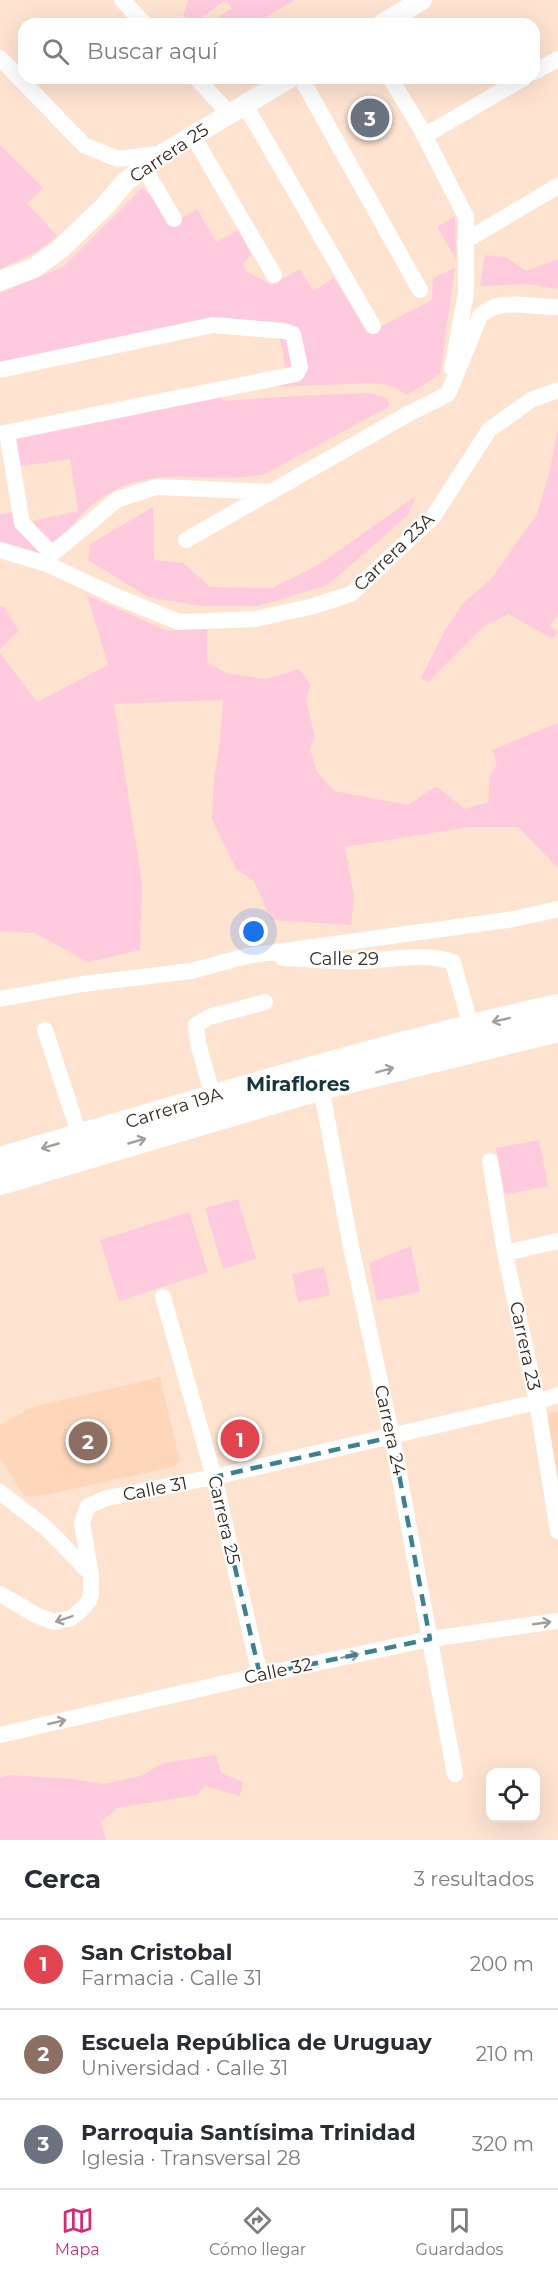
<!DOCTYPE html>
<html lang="es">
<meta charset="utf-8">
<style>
body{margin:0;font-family:Montserrat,sans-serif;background:#f2f2f3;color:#2b2b33}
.controls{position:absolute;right:18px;bottom:18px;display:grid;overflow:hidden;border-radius:12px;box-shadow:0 6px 24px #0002}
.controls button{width:54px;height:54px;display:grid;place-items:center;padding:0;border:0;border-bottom:2px solid #e1e1e2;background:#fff;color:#2b2b33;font:30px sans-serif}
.you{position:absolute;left:254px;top:932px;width:21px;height:21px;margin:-15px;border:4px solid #fff;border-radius:50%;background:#1a73e8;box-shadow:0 0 0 9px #1a73e833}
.badge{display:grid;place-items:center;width:39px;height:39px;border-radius:50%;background:#db2777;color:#fff;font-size:20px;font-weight:700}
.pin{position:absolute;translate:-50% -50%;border:3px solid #fff;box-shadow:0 2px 6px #0006}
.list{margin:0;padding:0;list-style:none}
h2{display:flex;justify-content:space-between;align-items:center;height:78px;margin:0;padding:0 24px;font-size:26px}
h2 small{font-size:20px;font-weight:400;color:#7c7c81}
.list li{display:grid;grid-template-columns:39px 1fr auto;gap:18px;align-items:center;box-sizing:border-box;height:90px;padding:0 24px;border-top:2px solid #e1e1e2}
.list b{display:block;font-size:22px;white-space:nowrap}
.list p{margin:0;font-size:20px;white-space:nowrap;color:#7c7c81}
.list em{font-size:20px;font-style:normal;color:#7c7c81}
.icon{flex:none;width:33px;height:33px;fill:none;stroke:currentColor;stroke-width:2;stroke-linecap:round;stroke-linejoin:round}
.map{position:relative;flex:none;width:558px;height:1840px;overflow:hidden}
.search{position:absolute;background:#fff;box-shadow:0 6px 24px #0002;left:18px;right:18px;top:18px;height:66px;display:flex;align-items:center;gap:15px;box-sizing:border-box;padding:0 21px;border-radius:18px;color:#7c7c81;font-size:22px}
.sheet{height:348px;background:#fff}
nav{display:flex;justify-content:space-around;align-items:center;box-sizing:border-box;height:84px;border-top:2px solid #e1e1e2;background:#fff;font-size:16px;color:#7c7c81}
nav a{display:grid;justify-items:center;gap:3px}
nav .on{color:#db2777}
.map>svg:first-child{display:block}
.built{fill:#fed7bb}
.green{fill:#fecbde}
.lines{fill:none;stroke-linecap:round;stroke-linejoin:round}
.minor{stroke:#fff;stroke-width:16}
.tertiary{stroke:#fff;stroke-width:20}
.primary{stroke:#fff;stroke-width:26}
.oneway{stroke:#a59f9b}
.marked{fill:none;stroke:#3d8090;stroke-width:4.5;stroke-dasharray:12 8;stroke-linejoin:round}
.labels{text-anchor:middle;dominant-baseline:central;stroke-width:4.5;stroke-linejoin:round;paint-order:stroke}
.street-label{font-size:18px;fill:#362a21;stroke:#fff}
.neighbourhood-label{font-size:20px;font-weight:bold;fill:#16363d;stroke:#fff}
</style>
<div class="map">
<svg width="558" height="1840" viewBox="0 0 558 1840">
<rect width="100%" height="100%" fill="#fee3d1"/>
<path class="built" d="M160,1377L180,1461L173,1467L45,1495L25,1497L0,1458V1425L32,1407Z
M558,1411V1497L545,1421L550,1413Z"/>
<path class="green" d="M188,0H226L192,24L183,15Z
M226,0H295L254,24H208L232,8Z
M0,145L43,188L27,203L57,236L36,252L0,269Z
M142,188L152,197L171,224L197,209L216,242L238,230L251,254L243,265L246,271L271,285L300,269L313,291L334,278L368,333L432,300L433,278L455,268L440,374L407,395L392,386L373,383L279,387L275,383L286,373L282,347L278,334L262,326L0,364V293L63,267Z
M455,216L456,259L437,227Z
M485,255L505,257L526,271L558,259V289L527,284L480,286Z
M370,393L387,399L390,406L265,474C222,484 175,469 132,483C114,489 98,499 84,512C74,522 65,538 50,543L31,526L33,521L78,511L70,459L20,466L15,443L19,436L216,394L225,401L292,396Z
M558,429V614L549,626L558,632L552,639L509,614L484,626L428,682L421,678L444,632L463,603L491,579L537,514L549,474Z
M416,496L408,515L328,585L258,606H201L148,597L88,560L90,544L153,507L154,560L183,563L210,587L272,588L320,564Z
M15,512L37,548L39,553L36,557L0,544V514Z
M87,595L168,631L207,628V662L226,673L266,679L299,669L311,685L306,700L315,737L310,749L317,772L334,791L408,805L436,786L465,809L488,802L490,775L497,764L492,750L558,723V868L518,827H469L345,847L354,898L351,925L271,920L254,881L236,869L212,819L214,780L220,740L223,700L114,704L142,883L140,950L88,962L35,933L0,931V653L37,702L108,665Z
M0,606L4,607L19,631L0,649Z
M539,1140L548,1186L505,1195L496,1148Z
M238,1199L256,1259L223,1269L205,1208Z
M189,1212L208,1272L119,1301L100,1240Z
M411,1246L420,1292L377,1301L369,1263Z
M324,1267L330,1295L298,1302L292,1274Z
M216,1755L221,1773L243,1782L240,1796L205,1786L197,1795L117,1808L101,1822L106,1840H0V1778L8,1775L73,1779L103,1784L141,1776L163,1763Z"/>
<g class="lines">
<path class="minor" d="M122,0L145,24
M0,58L84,145L118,159L164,153
M534,72L558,59
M196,78L230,114
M301,78L420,290
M390,78L420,127L466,217V293L452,369
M245,105L373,326
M193,136L274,275
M424,136L524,78
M144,168L174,219
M465,241L558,186
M0,370L213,325L284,331L293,334L300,367L296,374L0,434
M7,433L22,523L52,554
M186,540L408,414L448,394L480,316C500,296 532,308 558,307
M0,550L47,564L120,598L179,622L255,619L310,607L351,594L433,517L489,430L531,400L558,390
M47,564L52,554L118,499L156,487L271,492
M283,958C309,959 336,962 362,961C393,960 423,952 453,962L471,1027
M0,999L83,984L191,971L247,956L514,919L558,909
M45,1030L80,1137
M321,1087L350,1242L392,1437L455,1774
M213,1096L198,1043L196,1025L209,1017L265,1002
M490,1161L505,1253L537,1402L558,1531
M505,1253L558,1241
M163,1297L214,1477L260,1675
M0,1492L45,1527L91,1574
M0,1594L36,1615L54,1622L71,1618L80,1611L89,1601L91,1594V1575L82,1523L88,1506L107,1498L214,1477L537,1402L558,1395
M0,1735L260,1675L430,1639L558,1621"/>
<path class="tertiary" d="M382,24L422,0
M0,281L34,268L59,250L105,206L126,181L164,153L290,78"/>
<path class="primary" d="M0,1160C185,1106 369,1049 558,1007
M0,1182L321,1087L558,1029"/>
</g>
<defs><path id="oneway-shaft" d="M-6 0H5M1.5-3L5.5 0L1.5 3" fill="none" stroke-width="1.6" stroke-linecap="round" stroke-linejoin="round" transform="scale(1.5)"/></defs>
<g class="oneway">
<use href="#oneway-shaft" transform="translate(501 1020) rotate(167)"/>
<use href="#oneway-shaft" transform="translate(385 1070) rotate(-15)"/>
<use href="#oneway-shaft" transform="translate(137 1141) rotate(-16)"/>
<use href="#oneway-shaft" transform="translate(50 1146) rotate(164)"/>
<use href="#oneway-shaft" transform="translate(64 1619) rotate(161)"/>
<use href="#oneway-shaft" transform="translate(542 1623) rotate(-8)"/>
<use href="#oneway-shaft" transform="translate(350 1656) rotate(-12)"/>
<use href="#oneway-shaft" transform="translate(57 1722) rotate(-13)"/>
</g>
<path class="marked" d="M392,1437L430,1639L260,1675L214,1477Z"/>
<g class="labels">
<g class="street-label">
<text transform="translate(169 153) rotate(-34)">Carrera 25</text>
<text transform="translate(394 552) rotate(-44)">Carrera 23A</text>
<text x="344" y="959">Calle 29</text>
<text transform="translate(174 1108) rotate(-17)">Carrera 19A</text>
<text transform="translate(525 1346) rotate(78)">Carrera 23</text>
<text transform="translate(390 1430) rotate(78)">Carrera 24</text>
<text transform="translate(155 1489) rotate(-11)">Calle 31</text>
<text transform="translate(224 1520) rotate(77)">Carrera 25</text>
<text transform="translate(278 1671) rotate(-12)">Calle 32</text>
</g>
<g class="neighbourhood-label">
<text x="298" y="1084">Miraflores</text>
</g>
</g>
</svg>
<div class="controls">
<button><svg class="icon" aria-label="locate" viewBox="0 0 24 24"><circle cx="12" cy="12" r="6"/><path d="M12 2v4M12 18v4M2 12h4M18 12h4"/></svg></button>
</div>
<div class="you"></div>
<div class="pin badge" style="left:240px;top:1439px;background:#e0444e">1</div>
<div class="pin badge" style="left:88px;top:1441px;background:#8d6e63">2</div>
<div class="pin badge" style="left:370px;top:118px;background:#6b7280">3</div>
<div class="search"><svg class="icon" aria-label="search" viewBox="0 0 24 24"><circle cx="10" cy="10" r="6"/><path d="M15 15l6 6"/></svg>Buscar aquí</div>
</div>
<section class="sheet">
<h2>Cerca<small>3 resultados</small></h2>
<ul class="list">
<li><span class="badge" style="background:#e0444e">1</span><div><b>San Cristobal</b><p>Farmacia · Calle 31</p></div><em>200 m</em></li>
<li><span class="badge" style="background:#8d6e63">2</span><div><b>Escuela República de Uruguay</b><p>Universidad · Calle 31</p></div><em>210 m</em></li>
<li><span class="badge" style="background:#6b7280">3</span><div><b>Parroquia Santísima Trinidad</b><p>Iglesia · Transversal 28</p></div><em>320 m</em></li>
</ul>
</section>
<nav>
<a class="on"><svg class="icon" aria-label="map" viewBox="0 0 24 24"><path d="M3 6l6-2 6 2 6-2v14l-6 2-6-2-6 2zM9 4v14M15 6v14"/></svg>Mapa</a>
<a><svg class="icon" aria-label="directions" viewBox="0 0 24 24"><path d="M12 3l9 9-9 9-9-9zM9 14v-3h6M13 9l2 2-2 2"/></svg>Cómo llegar</a>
<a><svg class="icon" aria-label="saved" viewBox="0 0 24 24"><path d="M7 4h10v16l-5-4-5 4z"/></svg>Guardados</a>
</nav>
